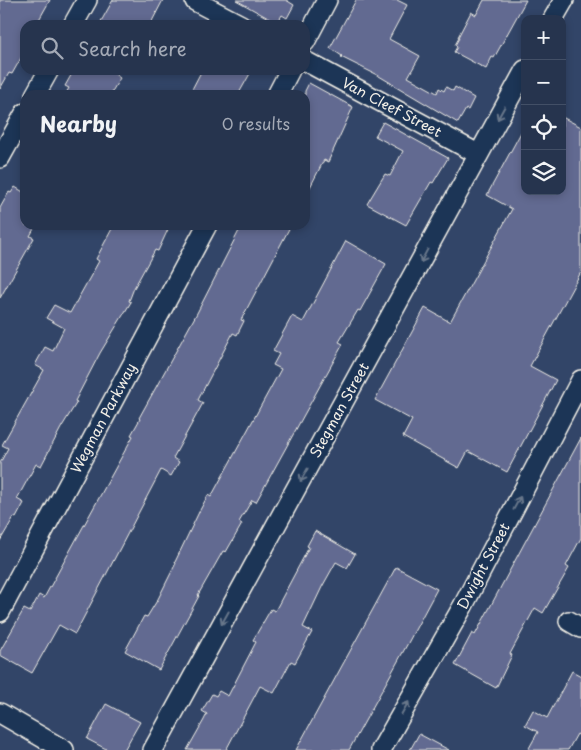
<!DOCTYPE html>
<meta charset="utf-8">
<style>
body{margin:0;font-family:"Playpen Sans",sans-serif;background:#323f58;color:#f1f3f6}
.controls{position:absolute;right:15px;top:15px;display:grid;overflow:hidden;border-radius:10px;box-shadow:0 2px 8px #0003}
.controls button{width:45px;height:45px;display:grid;place-items:center;padding:0;border:0;border-bottom:1px solid #424f66;background:#26344e;color:#f1f3f6;font:25px sans-serif}
.list{margin:0;padding:0;list-style:none}
h2{display:flex;justify-content:space-between;align-items:center;height:65px;margin:0;padding:0 20px;font-size:21px}
h2 small{font-size:16px;font-weight:400;color:#a4aab6}
.icon{flex:none;width:28px;height:28px;fill:none;stroke:currentColor;stroke-width:2;stroke-linecap:round;stroke-linejoin:round}
.map{position:relative;flex:none;width:581px;height:750px;overflow:hidden}
.search{position:absolute;background:#26344e;box-shadow:0 2px 8px #0003;left:20px;top:20px;width:290px;height:55px;display:flex;align-items:center;gap:12px;box-sizing:border-box;padding:0 18px;border-radius:15px;color:#a4aab6;font-size:19px}
.panel{position:absolute;background:#26344e;box-shadow:0 2px 8px #0003;left:20px;top:90px;width:290px;height:140px;border-radius:15px}
.map>svg:first-child{display:block}
.building{fill:#626a91;stroke:#f4f1e8}
.lines{fill:none;stroke-linecap:round;stroke-linejoin:round}
.minor-casing{stroke:#f4f1e8;stroke-width:22}
.minor{stroke:#1d3557;stroke-width:19}
.oneway{stroke:#68778a}
.labels{text-anchor:middle;dominant-baseline:central;stroke-width:4;stroke-linejoin:round;paint-order:stroke}
.street-label{font-size:14px;fill:#f4f1e8;stroke:#1d3557}
</style>
<div class="map">
<svg width="581" height="750" viewBox="0 0 581 750">
<rect width="100%" height="100%" fill="#324568"/>
<filter id="ink" filterUnits="userSpaceOnUse"><feTurbulence type="fractalNoise" baseFrequency=".02" numOctaves="2"/><feDisplacementMap in="SourceGraphic" scale="10" xChannelSelector="R" yChannelSelector="G"/><feConvolveMatrix kernelMatrix="1 2 1 2 8 2 1 2 1" color-interpolation-filters="sRGB"/></filter>
<g filter="url(#ink)">
<path class="building" d="M0,0H50L36,25H25V51L12,74L9,73L0,89Z
M113,0H163L150,25H99Z
M236,0H286L294,5L287,18L282,15L277,23Z
M356,0H397L407,5L389,39L420,56L408,77L437,93L439,88L444,91L446,87L453,91L455,87L474,98L468,110L466,109L458,123L379,76L341,57L342,56L330,48Z
M484,0H526L494,58L492,57L486,69L454,52L457,47L455,45L459,38L458,37L471,12L476,15Z
M74,70H109L120,78L110,95H65L69,88L65,86Z
M202,70H252L238,95H189Z
M309,83L353,107L328,162L324,160L305,197V91Z
M562,117L581,127V272L530,366L556,380L507,472L468,451L459,468L403,437L412,420L375,400L425,308L450,322L512,209L487,195L525,125V191H562Z
M383,122L448,158L433,183L431,182L406,225L367,204L385,174L390,176L403,151L375,136Z
M15,187L25,193V225H36L30,236L34,238L0,298V208L9,192L11,193Z
M114,225H170L158,251L155,250L134,288L129,301L131,302L100,353L75,401L77,402L61,428L41,466L36,464L17,499L24,503L16,518L14,517L0,541V463L8,448L2,445L44,370L35,365L45,347L53,351L64,328L46,318L54,305L70,313L99,261L96,259Z
M242,225H291L241,320L244,321L237,335L233,333L198,400L203,403L173,458L179,462L171,476L161,470L75,634L59,625L32,673L0,655V651L24,609L30,612L39,595L44,598L133,436L131,435L140,419L139,418L197,313Z
M346,241L386,264L360,311L358,310L339,342L343,344L256,502L252,500L239,522L242,524L226,552L223,551L198,595L199,596L159,670L125,651L144,616L147,617L158,599L176,563L175,562L199,512L208,495L211,497L281,369L273,365L279,354L273,351L292,316L303,322Z
M581,438V538L566,566L569,568L543,613L535,608L510,654L512,655L496,688L455,665L472,633L475,635Z
M315,531L355,554L347,568L336,562L322,587L303,627L312,632L295,663L291,661L274,693L260,686L226,750H187L204,720L207,714L202,711L212,694L216,696L219,691L228,696L256,642L253,640L271,609L275,611L309,547L307,546Z
M396,567L437,589L408,643L349,750H296Z
M572,671L581,676V736L577,734L568,750H528L538,732L525,725L533,710L547,718Z
M106,704L140,722L124,750H108L87,739Z
M419,734L449,750H410Z"/>
<g class="lines">
<g class="minor-casing">
<path id="minor" d="M195,1L241,25
M553,19L564,0
M73,25L87,0
M305,42L327,0
M305,61L478,154
M35,95L49,70
M277,95L290,70
M0,158L25,113
M0,612L207,225
M569,621L581,628
M0,713L64,750
M153,750L525,70
M381,750L463,606L581,380"/>
</g>
<use href="#minor" class="minor"/>
</g>
<defs><path id="oneway-shaft" d="M-6 0H5M1.5-3L5.5 0L1.5 3" fill="none" stroke-width="1.6" stroke-linecap="round" stroke-linejoin="round" transform="scale(1.25)"/></defs>
<g class="oneway">
<use href="#oneway-shaft" transform="translate(501 113) rotate(119)"/>
<use href="#oneway-shaft" transform="translate(424 256) rotate(118)"/>
<use href="#oneway-shaft" transform="translate(304 475) rotate(119)"/>
<use href="#oneway-shaft" transform="translate(517 503) rotate(-62)"/>
<use href="#oneway-shaft" transform="translate(225 618) rotate(119)"/>
<use href="#oneway-shaft" transform="translate(405 708) rotate(-60)"/>
</g>
</g>
<g class="labels">
<g class="street-label">
<text transform="translate(392 107) rotate(28)">Van Cleef Street</text>
<text transform="translate(339 410) rotate(-61)">Stegman Street</text>
<text transform="translate(103 418) rotate(-62)">Wegman Parkway</text>
<text transform="translate(483 566) rotate(-62)">Dwight Street</text>
</g>
</g>
</svg>
<div class="controls">
<button>+</button>
<button>−</button>
<button><svg class="icon" aria-label="locate" viewBox="0 0 24 24"><circle cx="12" cy="12" r="6"/><path d="M12 2v4M12 18v4M2 12h4M18 12h4"/></svg></button>
<button><svg class="icon" aria-label="layers" viewBox="0 0 24 24"><path d="M12 4l9 5-9 5-9-5zM3 14l9 5 9-5"/></svg></button>
</div>
<div class="search"><svg class="icon" aria-label="search" viewBox="0 0 24 24"><circle cx="10" cy="10" r="6"/><path d="M15 15l6 6"/></svg>Search here</div>
<section class="panel">
<h2>Nearby<small>0 results</small></h2>
<ul class="list">
</ul>
</section>
</div>
